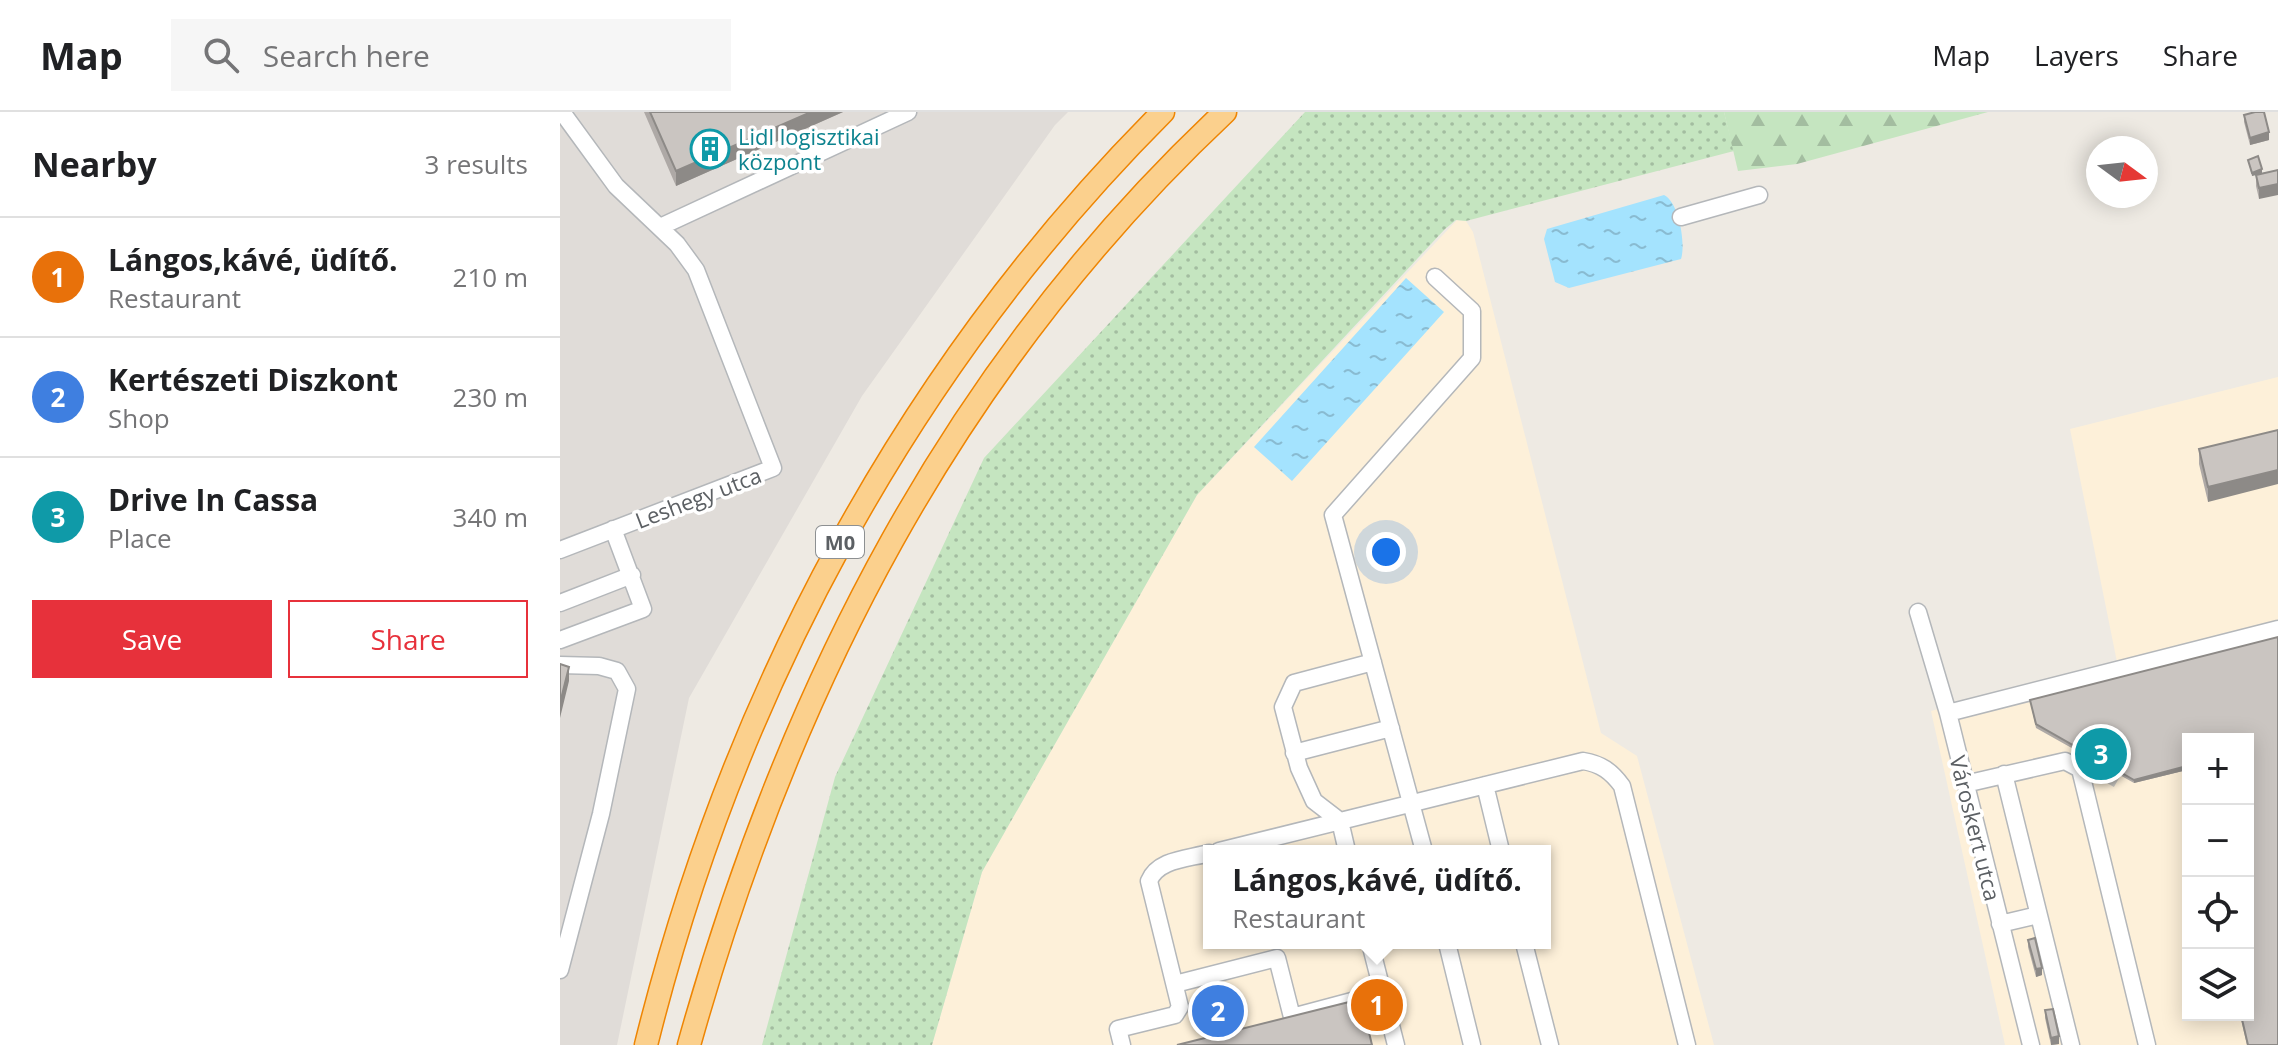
<!DOCTYPE html>
<meta charset="utf-8">
<style>
body{margin:0;font-family:"Open Sans",sans-serif;background:#f6f6f6;color:#202124}
.controls{position:absolute;right:24px;bottom:24px;display:grid;overflow:hidden;border-radius:0px;box-shadow:0 4px 20px #0003}
.controls button{width:72px;height:72px;display:grid;place-items:center;padding:0;border:0;border-bottom:2px solid #e0e0e0;background:#fff;color:#202124;font:40px sans-serif}
.compass{position:absolute;left:1526px;top:24px;width:72px;height:72px;border-radius:50%;background:#fff;box-shadow:0 4px 20px #0003;rotate:105deg}
.you{position:absolute;left:826px;top:440px;width:28px;height:28px;margin:-20px;border:6px solid #fff;border-radius:50%;background:#1a73e8;box-shadow:0 0 0 12px #1a73e833}
.badge{display:grid;place-items:center;width:52px;height:52px;border-radius:50%;background:#e7313b;color:#fff;font-size:26px;font-weight:700}
.pin{position:absolute;translate:-50% -50%;border:4px solid #fff;box-shadow:0 2px 8px #0006}
.popup{position:absolute;left:643px;top:733px;width:348px;height:104px;box-sizing:border-box;display:grid;place-content:center;border-radius:0px;background:#fff;filter:drop-shadow(0 2px 6px #0005);font-size:26px;white-space:nowrap;color:#757577}
.popup b{font-size:30px;color:#202124}
.popup::after{content:'';position:absolute;left:50%;top:100%;margin-left:-16px;border:16px solid transparent;border-top-color:#fff}
.list{margin:0;padding:0;list-style:none}
h2{display:flex;justify-content:space-between;align-items:center;height:104px;margin:0;padding:0 32px;font-size:34px}
h2 small{font-size:26px;font-weight:400;color:#757577}
.list li{display:grid;grid-template-columns:52px 1fr auto;gap:24px;align-items:center;box-sizing:border-box;height:120px;padding:0 32px;border-top:2px solid #e0e0e0}
.list b{display:block;font-size:30px;white-space:nowrap}
.list p{margin:0;font-size:26px;white-space:nowrap;color:#757577}
.list em{font-size:26px;font-style:normal;color:#757577}
.actions{display:flex;gap:16px;padding:24px 32px}
.actions a{flex:1;padding:18px 0;border:2px solid #e7313b;border-radius:0px;text-align:center;font-size:28px;color:#e7313b}
.actions .main{background:#e7313b;color:#fff}
.icon{flex:none;width:44px;height:44px;fill:none;stroke:currentColor;stroke-width:2;stroke-linecap:round;stroke-linejoin:round}
.map{position:relative;flex:none;width:1718px;height:933px;overflow:hidden}
header{display:flex;align-items:center;gap:48px;box-sizing:border-box;height:112px;padding:0 40px;background:#fff;border-bottom:2px solid #e0e0e0}
header strong{font-size:38px}
nav{display:flex;gap:44px;margin-inline-start:auto;font-size:28px}
.search{width:560px;height:72px;background:#f6f6f6;display:flex;align-items:center;gap:20px;box-sizing:border-box;padding:0 28px;border-radius:0px;color:#757577;font-size:30px}
main{display:flex}
aside{flex:1;background:#fff}
.map>svg:first-child{display:block}
.commercial{fill:#fdf0d9;fill-rule:evenodd}
.industrial{fill:#e0dcd8}
.grass{fill:url(#grass-dots)}
.forest{fill:url(#forest-firs)}
.water{fill:url(#water-ripples)}
.lines{fill:none;stroke-linecap:round;stroke-linejoin:round}
.minor-tunnel{stroke:#cac8c3;stroke-width:16;stroke-dasharray:16 8;stroke-linecap:butt}
.minor-casing{stroke:#b4b7ba;stroke-width:19}
.highway-casing{stroke:#ee8503;stroke-width:25}
.minor{stroke:#fff;stroke-width:16}
.highway{stroke:#fbd08d;stroke-width:22}
.wall{fill:#aea9a6}
.shaded-wall{fill:#8d8a87}
.building{fill:#cac5c1;stroke:#8d8a87;stroke-width:2}
.labels{text-anchor:middle;dominant-baseline:central;stroke-width:7;stroke-linejoin:round;paint-order:stroke}
.shield{fill:#fff;stroke:#8d9092;stroke-width:2}
.shield-label{font-size:20px;font-weight:bold;fill:#5c6064}
.culture-label{font-size:22px;fill:#0d838f;stroke:#fff;text-anchor:start}
.street-label{font-size:22px;fill:#5c6064;stroke:#fff}
</style>
<header>
<strong>Map</strong>
<div class="search"><svg class="icon" aria-label="search" viewBox="0 0 24 24"><circle cx="10" cy="10" r="6"/><path d="M15 15l6 6"/></svg>Search here</div>
<nav><a>Map</a><a>Layers</a><a>Share</a></nav>
</header>
<main>
<aside>
<h2>Nearby<small>3 results</small></h2>
<ul class="list">
<li><span class="badge" style="background:#e8710a">1</span><div><b>Lángos,kávé, üdítő.</b><p>Restaurant</p></div><em>210 m</em></li>
<li><span class="badge" style="background:#3f7fe0">2</span><div><b>Kertészeti Diszkont</b><p>Shop</p></div><em>230 m</em></li>
<li><span class="badge" style="background:#0f9aa8">3</span><div><b>Drive In Cassa</b><p>Place</p></div><em>340 m</em></li>
</ul>
<div class="actions"><a class="main">Save</a><a>Share</a></div>
</aside>
<div class="map">
<svg width="1718" height="933" viewBox="0 0 1718 933">
<defs>
<pattern id="grass-dots" width="8" height="8" patternUnits="userSpaceOnUse" patternTransform="scale(2)"><rect width="8" height="8" fill="#c5e5c0"/><path d="M2 2h.1M6 6h.1" fill="none" stroke="#a3bda0" stroke-width="1.8" stroke-linecap="round"/></pattern>
<pattern id="forest-firs" width="22" height="20" patternUnits="userSpaceOnUse" patternTransform="scale(2)"><rect width="22" height="20" fill="#c5e5c0"/><path d="M5 1l3.5 6h-7zM16 11l3.5 6h-7z" fill="#a3bda0"/></pattern>
<pattern id="water-ripples" width="26" height="14" patternUnits="userSpaceOnUse" patternTransform="scale(2)"><rect width="26" height="14" fill="#a4e3fe"/><path d="M2 4q2-2 4 0t4 0M15 11q2-2 4 0t4 0" fill="none" stroke="#89bbd1"/></pattern>
</defs>
<rect width="100%" height="100%" fill="#eeeae3"/>
<path class="commercial" d="M897,108L906,109L913,120L1041,621L1077,644L1154,933H372L422,760L637,383ZM649,739H985V831H649Z
M1718,265V933H1445L1371,599L1557,550L1510,317ZM1628,627H1688V903H1628Z"/>
<path class="industrial" d="M0,0H508L495,13L302,284L129,586L57,933H0Z"/>
<path class="grass" d="M745,0H1164L1174,39L906,109L896,108L885,117L637,383L422,760L372,933H202L275,665L424,346Z"/>
<path class="forest" d="M1164,0H1428L1237,52L1178,59Z"/>
<path class="water" d="M1104,83C1119,90 1126,132 1121,147L1009,176L995,170L984,127L987,117Z
M846,166L884,200L732,369L694,335Z"/>
<g class="lines">
<path class="minor-tunnel" d="M1547,671L1557,654L1570,648"/>
<g class="minor-casing">
<path id="minor" d="M1121,105L1199,83
M100,115L348,0
M0,438L213,356L136,158L117,132L56,74L2,0
M0,491L72,463
M1358,500L1388,601L1471,933
M0,528L83,497L53,417
M0,553L39,554L57,559L67,577L41,702L0,858
M1388,601L1718,517
M734,641L831,616
M1444,662L1511,933
M1405,672L1505,649L1520,657L1587,933
M925,673L941,739
M659,739L1023,649C1041,652 1051,659 1062,674L1127,933
M787,739L780,709L754,689L739,656L723,595L734,571L813,550
M864,739L773,403L912,246V199L875,165
M1440,812L1478,803
M810,831L836,933
M887,831L912,933
M964,831L990,933
M615,872L717,846L732,905L822,881
M562,933L558,917L615,903L620,895L589,769C598,747 628,747 649,741"/>
</g>
<g class="highway-casing">
<path id="highway" d="M86,933C173,582 347,256 603,0
M129,933C229,576 392,256 665,0"/>
</g>
<use href="#minor" class="minor"/>
<use href="#highway" class="highway"/>
</g>
<path class="wall" d="M84,0H283L116,74Z
M1684,3L1709,28L1690,33L1684,10Z
M1688,48L1702,61L1718,58L1699,87L1696,74V63L1692,64Z
M1718,318L1648,390L1639,352V337Z
M1718,525V933H1687L1680,903H1688L1628,627V682L1623,659L1574,671L1476,616L1470,588Z
M1468,828L1482,863L1476,865L1468,835Z
M1485,898L1499,932L1491,933L1485,906Z"/>
<path class="shaded-wall" d="M251,0H283L116,74V59Z
M1709,20V28L1690,33V26Z
M1702,57V61L1692,64V61Z
M1718,72V83L1699,87V76Z
M1718,358V372L1648,390V375Z
M9,555V569L0,606V591Z
M1623,655V659L1574,671V668Z
M1482,856V863L1476,865V857Z
M1499,924V932L1491,933V926Z"/>
<path class="building" d="M90,0H251L116,59Z
M1695,0H1704L1709,20L1690,26L1684,3Z
M1698,44L1702,57L1692,61L1688,48Z
M1718,58V72L1699,76L1696,63Z
M1718,318V358L1648,375L1639,337Z
M1718,525V933H1688L1681,903H1688V627H1628V678L1623,655L1574,668L1476,612L1470,588Z
M0,552L9,555L0,591Z
M1475,826L1482,856L1476,857L1468,828Z
M801,887L812,933H617Z
M1493,897L1499,924L1491,926L1485,898Z"/>
<defs>
<g id="building-ring" transform="scale(2)"><circle r="9.5" fill="#fff" stroke="#0f9aa8" stroke-width="1.5"/><path d="M-4-6H4V6H1V3H-1V6H-4ZM-2.5-4.3h1.7v1.8h-1.7ZM.8-4.3h1.7v1.8H.8ZM-2.5-1h1.7V.8h-1.7ZM.8-1h1.7V.8H.8Z" fill="#0f9aa8"/></g>
</defs>
<g fill-rule="evenodd">
<use href="#building-ring" x="150" y="37"/>
</g>
<g class="labels">
<rect class="shield" x="256" y="414" width="48" height="32" rx="6"/>
<g class="shield-label">
<text x="280" y="430">M0</text>
</g>
<g class="culture-label">
<text x="178" y="24">Lidl logisztikai<tspan x="178" dy="25">központ</tspan></text>
</g>
<g class="street-label">
<text transform="translate(138 385) rotate(-21)">Leshegy utca</text>
<text transform="translate(1416 716) rotate(76)">Városkert utca</text>
</g>
</g>
</svg>
<div class="controls">
<button>+</button>
<button>−</button>
<button><svg class="icon" aria-label="locate" viewBox="0 0 24 24"><circle cx="12" cy="12" r="6"/><path d="M12 2v4M12 18v4M2 12h4M18 12h4"/></svg></button>
<button><svg class="icon" aria-label="layers" viewBox="0 0 24 24"><path d="M12 4l9 5-9 5-9-5zM3 14l9 5 9-5"/></svg></button>
</div>
<svg class="compass" viewBox="-18 -18 36 36"><path d="M0-13l5 13h-10z" fill="#e53935"/><path d="M0 13l5-13h-10z" fill="#757577"/></svg>
<div class="you"></div>
<div class="pin badge" style="left:817px;top:893px;background:#e8710a">1</div>
<div class="popup"><b>Lángos,kávé, üdítő.</b>Restaurant</div>
<div class="pin badge" style="left:658px;top:899px;background:#3f7fe0">2</div>
<div class="pin badge" style="left:1541px;top:642px;background:#0f9aa8">3</div>
</div>
</main>
